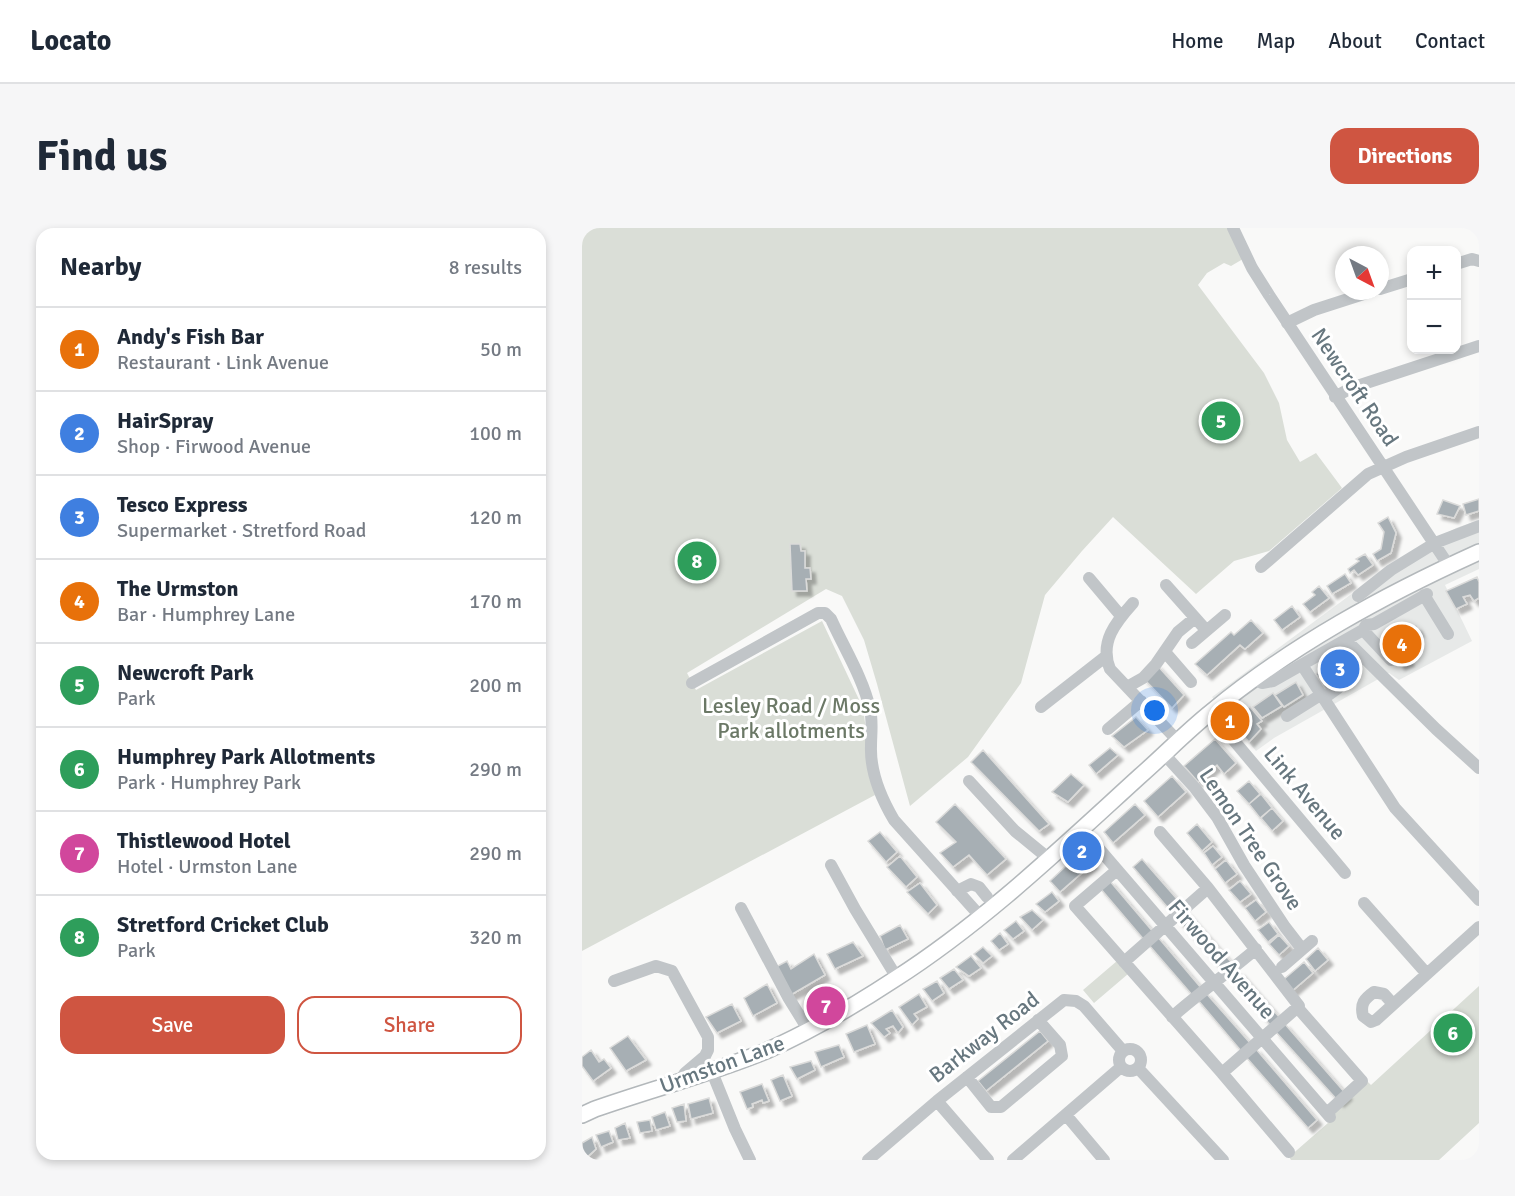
<!DOCTYPE html>
<meta charset="utf-8">
<style>
body{margin:0;font-family:Signika,sans-serif;background:#f6f6f7;color:#1f2937}
.controls{position:absolute;right:18px;top:18px;display:grid;overflow:hidden;border-radius:12px;box-shadow:0 3px 9px #0003}
.controls button{width:54px;height:54px;display:grid;place-items:center;padding:0;border:0;border-bottom:2px solid #e0e1e3;background:#fff;color:#1f2937;font:30px sans-serif}
.compass{position:absolute;left:753px;top:18px;width:54px;height:54px;border-radius:50%;background:#fff;box-shadow:0 3px 9px #0003;rotate:139deg}
.you{position:absolute;left:573px;top:483px;width:21px;height:21px;margin:-15px;border:4px solid #fff;border-radius:50%;background:#1a73e8;box-shadow:0 0 0 9px #1a73e833}
.badge{display:grid;place-items:center;width:39px;height:39px;border-radius:50%;background:#cf5541;color:#fff;font-size:20px;font-weight:700}
.pin{position:absolute;translate:-50% -50%;border:3px solid #fff;box-shadow:0 2px 6px #0006}
.list{margin:0;padding:0;list-style:none}
h2{display:flex;justify-content:space-between;align-items:center;height:78px;margin:0;padding:0 24px;font-size:26px}
h2 small{font-size:20px;font-weight:400;color:#747a83}
.list li{display:grid;grid-template-columns:39px 1fr auto;gap:18px;align-items:center;box-sizing:border-box;height:84px;padding:0 24px;border-top:2px solid #e0e1e3}
.list b{display:block;font-size:22px;white-space:nowrap}
.list p{margin:0;font-size:20px;white-space:nowrap;color:#747a83}
.list em{font-size:20px;font-style:normal;color:#747a83}
.actions{display:flex;gap:12px;padding:18px 24px}
.actions a{flex:1;padding:14px 0;border:2px solid #cf5541;border-radius:18px;text-align:center;font-size:21px;color:#cf5541}
.actions .main{background:#cf5541;color:#fff}
.map{position:relative;flex:none;width:897px;height:932px;overflow:hidden;border-radius:18px}
header{display:flex;align-items:center;gap:36px;box-sizing:border-box;height:84px;padding:0 30px;background:#fff;border-bottom:2px solid #e0e1e3}
header strong{font-size:28px}
nav{display:flex;gap:33px;margin-inline-start:auto;font-size:21px}
.intro{display:flex;align-items:center;justify-content:space-between;box-sizing:border-box;height:144px;padding:0 36px}
h1{margin:0;font-size:42px}
.button{padding:15px 27px;border-radius:18px;background:#cf5541;color:#fff;font-size:21px;font-weight:700}
main{display:flex;gap:36px;padding:0 36px}
aside{flex:1;background:#fff;border-radius:18px;box-shadow:0 3px 9px #0003}
.map>svg:first-child{display:block}
.built{fill:#e7e9e8}
.green{fill:#daded7}
.building{fill:#a7afb4;stroke:#dbdbda;stroke-width:1.5;filter:url(#shadow)}
.lines{fill:none;stroke-linecap:round;stroke-linejoin:round}
.major-casing{stroke:#b3b8bb;stroke-width:18}
.minor{stroke:#c1c5c8;stroke-width:12}
.major{stroke:#fff;stroke-width:15}
.labels{text-anchor:middle;dominant-baseline:central;stroke-width:6;stroke-linejoin:round;paint-order:stroke}
.street-label{font-size:22px;fill:#67777f;stroke:#fff}
.park-label{font-size:22px;fill:#6b7866;stroke:#fff}
</style>
<header>
<strong>Locato</strong>
<nav><a>Home</a><a>Map</a><a>About</a><a>Contact</a></nav>
</header>
<div class="intro"><h1>Find us</h1><a class="button">Directions</a></div>
<main>
<aside>
<h2>Nearby<small>8 results</small></h2>
<ul class="list">
<li><span class="badge" style="background:#e8710a">1</span><div><b>Andy's Fish Bar</b><p>Restaurant · Link Avenue</p></div><em>50 m</em></li>
<li><span class="badge" style="background:#3f7fe0">2</span><div><b>HairSpray</b><p>Shop · Firwood Avenue</p></div><em>100 m</em></li>
<li><span class="badge" style="background:#3f7fe0">3</span><div><b>Tesco Express</b><p>Supermarket · Stretford Road</p></div><em>120 m</em></li>
<li><span class="badge" style="background:#e8710a">4</span><div><b>The Urmston</b><p>Bar · Humphrey Lane</p></div><em>170 m</em></li>
<li><span class="badge" style="background:#2e9e5b">5</span><div><b>Newcroft Park</b><p>Park</p></div><em>200 m</em></li>
<li><span class="badge" style="background:#2e9e5b">6</span><div><b>Humphrey Park Allotments</b><p>Park · Humphrey Park</p></div><em>290 m</em></li>
<li><span class="badge" style="background:#d1479c">7</span><div><b>Thistlewood Hotel</b><p>Hotel · Urmston Lane</p></div><em>290 m</em></li>
<li><span class="badge" style="background:#2e9e5b">8</span><div><b>Stretford Cricket Club</b><p>Park</p></div><em>320 m</em></li>
</ul>
<div class="actions"><a class="main">Save</a><a>Share</a></div>
</aside>
<div class="map">
<svg width="897" height="932" viewBox="0 0 897 932">
<defs>
<filter id="shadow"><feDropShadow dx="5" dy="5" stdDeviation="1.5" flood-color="#0004"/></filter>
</defs>
<rect width="100%" height="100%" fill="#f9f9f8"/>
<path class="built" d="M897,292V341L863,357L890,413L817,452L807,445L692,510L674,523L630,469L810,336L874,300Z"/>
<path class="green" d="M0,0H648L661,31L649,38L642,35L625,45L616,57L682,145L697,175L705,212L718,234L734,225L760,260L687,323L652,333L614,366L531,289L500,323L463,367L439,455L386,529L328,578L295,456L282,412L260,368L244,361L105,445L114,462L240,393L281,480L293,567L0,723Z
M535,733L546,746L512,775L501,762Z
M897,758V895L857,932H709L707,929L754,888L749,883L784,852L789,857Z"/>
<path class="building" d="M897,271V283L884,287L881,276Z
M861,272L878,278L872,290L855,286Z
M806,289L814,305L809,325L795,333L791,326L799,321L802,304L796,295Z
M208,316H218L219,323H223V340H228L229,351H224L225,363H210Z
M783,326L791,337L776,347L772,342L768,345L766,341L777,333L774,331Z
M763,346L769,355L750,366L745,358Z
M895,349L897,354V370L892,373L888,367L881,369L885,376L874,381L864,363Z
M737,358L747,370L728,384L721,376L733,367L730,364Z
M710,378L718,389L700,402L692,392Z
M669,392L681,405L663,421L658,417L625,447L613,436L649,404L652,407Z
M834,398L837,404L828,409L833,418L822,424L827,433L818,437L806,413Z
M761,428L767,438L740,456L734,446L739,442L737,440L754,429L756,431Z
M574,436L602,467L590,480L561,450Z
M714,454L721,467L702,479L693,467Z
M691,465L700,478L680,490L671,479Z
M668,479L680,493L675,496L679,501L667,514L648,493Z
M554,489L566,502L542,519L530,508Z
M633,511L654,535L642,546L635,537L616,554L602,538Z
M528,520L536,527L514,546L507,537Z
M401,522L467,596L457,603L389,534Z
M489,546L502,557L486,574L470,564Z
M590,548L604,564L576,589L562,573Z
M667,553L678,566L667,576L655,563Z
M679,566L690,580L678,590L667,576Z
M373,576L424,631L405,647L387,627L371,639L358,625L374,614L354,594Z
M553,576L563,587L531,615L522,604Z
M690,580L701,593L690,603L679,590Z
M615,596L630,614L620,623L605,605Z
M298,604L315,624L304,634L286,613Z
M631,618L640,629L630,637L622,625Z
M500,623L511,635L478,664L468,653Z
M318,628L335,649L324,659L305,639Z
M560,631L602,679L592,687L551,639Z
M644,632L655,646L643,655L633,641Z
M527,652L572,705L563,713L518,660Z
M658,653L669,666L658,674L647,662Z
M338,655L355,677L346,686L325,664Z
M470,664L477,673L463,684L454,676Z
M674,672L684,684L673,693L663,680Z
M450,682L461,692L450,702L438,689Z
M604,683L650,735L641,743L595,691Z
M434,693L442,703L431,711L422,702Z
M687,694L696,706L686,714L676,702Z
M318,697L326,711L303,722L298,708Z
M418,705L426,716L417,722L409,713Z
M697,707L707,718L697,727L687,716Z
M575,708L620,761L611,768L566,716Z
M271,714L281,728L253,741L245,726Z
M401,719L410,728L401,735L392,726Z
M736,720L746,732L733,743L724,731Z
M232,726L243,747L207,768L192,740L205,733L209,741Z
M389,728L399,740L387,748L374,739Z
M722,734L731,745L710,763L701,752Z
M372,741L381,752L367,761L358,750Z
M657,743L698,790L689,798L648,750Z
M355,753L362,765L350,773L341,761Z
M185,756L195,775L171,788L162,770Z
M623,764L669,816L660,824L615,771Z
M337,766L345,779L332,786L336,791L330,797L317,779Z
M150,776L159,793L135,805L124,789Z
M310,782L321,799L316,805L311,798L304,801L308,805L302,809L289,795Z
M702,795L765,867L757,874L693,803Z
M285,797L293,816L272,824L264,806Z
M458,803L466,813L404,863L396,853Z
M46,808L64,832L44,843L28,820Z
M257,817L262,829L239,839L233,824Z
M673,820L735,892L726,900L664,829Z
M9,822L17,834L22,831L29,840L11,853L0,838V829Z
M229,833L233,842L215,851L208,839Z
M201,847L210,868L198,873L189,852Z
M180,856L187,873L181,875L180,872L170,876L171,879L165,881L158,864Z
M127,870L131,885L109,891L106,876Z
M102,876L104,893L95,894L90,880Z
M83,884L88,898L74,902L70,889Z
M68,892L70,903L58,905L55,894Z
M43,895L48,910L36,912L33,900Z
M27,903L31,914L19,919L14,907Z
M10,909L14,921L3,931L0,926V915Z"/>
<g class="lines">
<g class="major-casing">
<path id="major" d="M0,887L13,881C70,861 128,846 184,823C229,803 272,778 313,751C402,694 480,619 558,548C582,527 604,504 629,484C710,417 802,367 897,324"/>
</g>
<path class="minor" d="M651,0L670,40L687,67L867,338
M874,36L890,31L897,33
M798,61L830,51
M705,95L732,82L791,63
M753,169L769,160L897,118
M679,339L786,246L824,229L897,204
M507,350L539,388
M584,357L624,402
M842,367L866,406
M776,368L809,342L853,315L897,298
M551,375C534,394 517,414 528,441L596,513
M784,397L792,396L845,366
M781,402L809,432
M764,412L854,501L897,540
M610,415L643,387
M583,424L609,454
M720,437L813,580L897,672
M671,450L680,455L691,453L781,402L784,397
M110,455L236,385H243L249,391C262,420 281,450 288,481C291,494 289,505 289,518C288,545 299,570 312,592L398,688
M545,459L561,450L574,436L596,404L613,390
M742,470L756,460
M459,479L523,429
M628,484L763,645
M705,488L740,466
M526,501L559,473
M582,526L613,560L635,589L662,637L703,699L720,721
M387,553L433,603L466,630
M500,601L748,889
M249,637L273,681L315,750
M535,642L493,678L640,845L717,778L626,660L578,604
M375,663L389,656L397,659L405,669
M782,675L845,746
M159,680L206,769L227,803
M542,734L626,660
M700,739L730,713
M32,753L74,738L90,743L126,809V822L123,828L103,845L98,853
M811,776L802,766L792,764C782,771 778,776 781,788L789,794L794,792L897,699
M715,779L780,853L745,885
M590,789C617,765 646,745 674,721
M537 832a11 11 0 1 1 22 0a11 11 0 1 1-22 0Z
M556,840L641,932
M130,844L153,901L168,932
M640,845L707,924
M385,849L409,879H419L480,828L478,817L456,792
M355,873L406,932
M484,887L522,932
M286,932L355,873L482,772L494,773L502,778L541,823
M431,932L539,839"/>
<use href="#major" class="major"/>
</g>
<g class="labels">
<g class="street-label">
<text transform="translate(773 159) rotate(56)">Newcroft Road</text>
<text transform="translate(723 565) rotate(50)">Link Avenue</text>
<text transform="translate(669 611) rotate(56)">Lemon Tree Grove</text>
<text transform="translate(640 731) rotate(49)">Firwood Avenue</text>
<text transform="translate(402 809) rotate(-38)">Barkway Road</text>
<text transform="translate(140 836) rotate(-20)">Urmston Lane</text>
</g>
<g class="park-label">
<text x="209" y="477">Lesley Road / Moss<tspan x="209" dy="25">Park allotments</tspan></text>
</g>
</g>
</svg>
<div class="controls">
<button>+</button>
<button>−</button>
</div>
<svg class="compass" viewBox="-18 -18 36 36"><path d="M0-13l5 13h-10z" fill="#e53935"/><path d="M0 13l5-13h-10z" fill="#747a83"/></svg>
<div class="you"></div>
<div class="pin badge" style="left:648px;top:493px;background:#e8710a">1</div>
<div class="pin badge" style="left:500px;top:623px;background:#3f7fe0">2</div>
<div class="pin badge" style="left:758px;top:441px;background:#3f7fe0">3</div>
<div class="pin badge" style="left:820px;top:416px;background:#e8710a">4</div>
<div class="pin badge" style="left:639px;top:193px;background:#2e9e5b">5</div>
<div class="pin badge" style="left:871px;top:805px;background:#2e9e5b">6</div>
<div class="pin badge" style="left:244px;top:778px;background:#d1479c">7</div>
<div class="pin badge" style="left:115px;top:333px;background:#2e9e5b">8</div>
</div>
</main>
